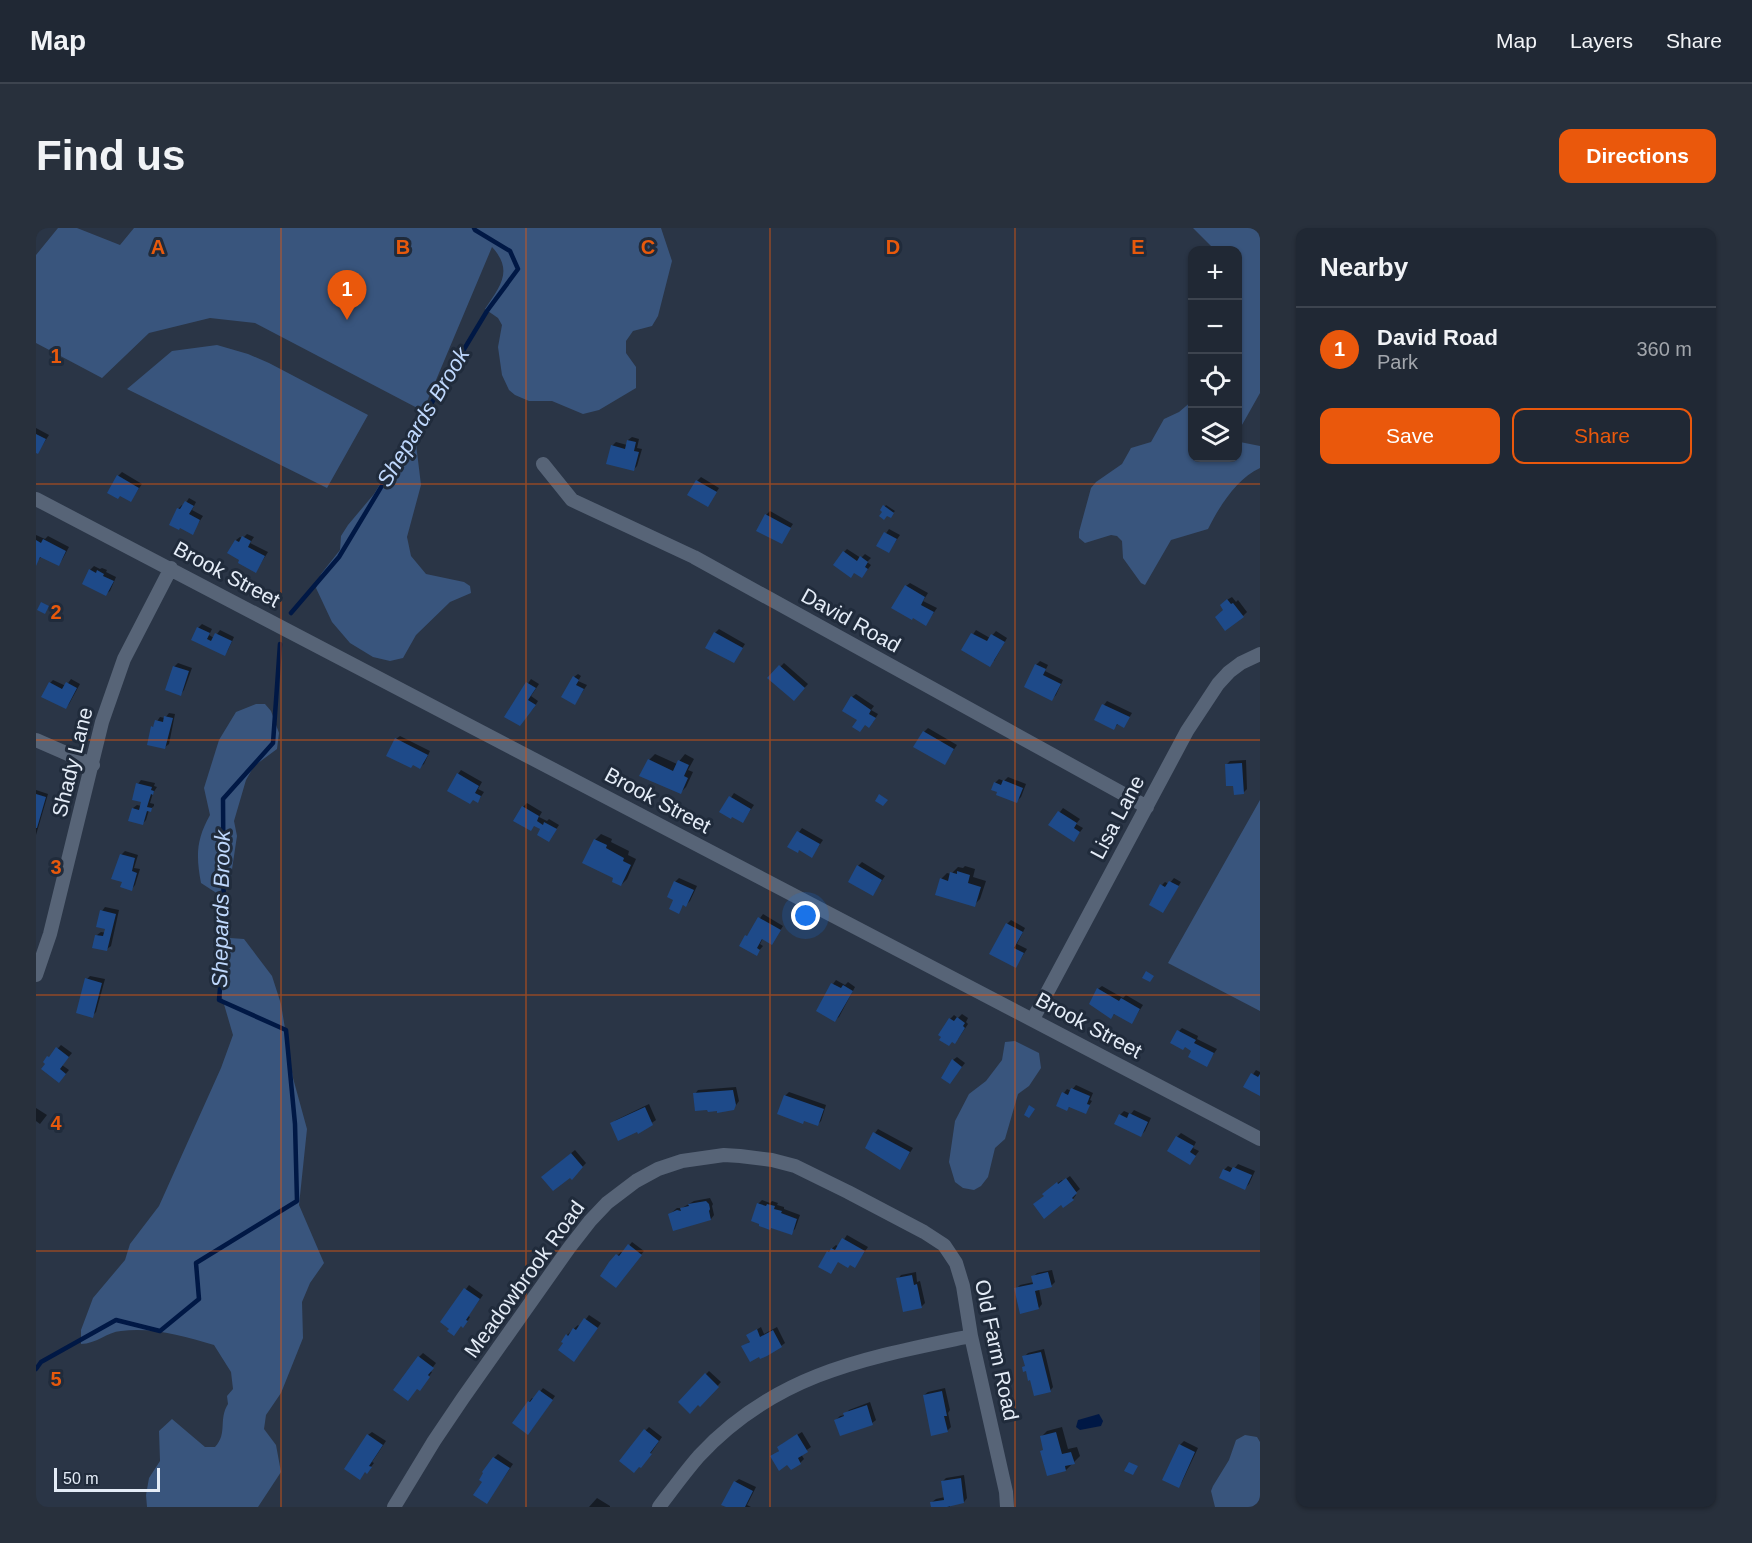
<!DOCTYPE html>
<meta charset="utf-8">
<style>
body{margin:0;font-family:Arial,sans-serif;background:#28303c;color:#f1f3f6}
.controls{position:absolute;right:18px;top:18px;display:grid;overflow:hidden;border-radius:12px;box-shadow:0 2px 4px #0004}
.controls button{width:54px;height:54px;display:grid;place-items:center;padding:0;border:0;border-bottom:2px solid #3d444f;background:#202834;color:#f1f3f6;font:30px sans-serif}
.scale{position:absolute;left:18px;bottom:15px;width:106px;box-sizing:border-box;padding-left:6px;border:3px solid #e4ecf7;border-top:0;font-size:16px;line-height:21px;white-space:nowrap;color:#e4ecf7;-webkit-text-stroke:4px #202b3b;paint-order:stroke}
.you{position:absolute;left:770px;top:688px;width:21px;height:21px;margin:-15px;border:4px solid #fff;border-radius:50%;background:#1a73e8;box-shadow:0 0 0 9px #1a73e833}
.badge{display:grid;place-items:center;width:39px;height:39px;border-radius:50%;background:#ea580c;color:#fff;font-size:20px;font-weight:700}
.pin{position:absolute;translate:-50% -50px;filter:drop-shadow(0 2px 3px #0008)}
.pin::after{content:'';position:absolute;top:32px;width:21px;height:18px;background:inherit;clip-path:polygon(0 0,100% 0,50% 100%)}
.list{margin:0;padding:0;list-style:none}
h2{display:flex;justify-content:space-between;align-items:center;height:78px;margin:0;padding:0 24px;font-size:26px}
h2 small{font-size:20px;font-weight:400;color:#a2a6ac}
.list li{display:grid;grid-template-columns:39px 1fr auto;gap:18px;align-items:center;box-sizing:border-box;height:84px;padding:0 24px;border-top:2px solid #3d444f}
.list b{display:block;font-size:22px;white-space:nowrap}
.list p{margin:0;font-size:20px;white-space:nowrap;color:#a2a6ac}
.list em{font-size:20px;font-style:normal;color:#a2a6ac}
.actions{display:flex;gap:12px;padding:18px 24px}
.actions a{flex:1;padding:14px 0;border:2px solid #ea580c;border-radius:12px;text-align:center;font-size:21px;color:#ea580c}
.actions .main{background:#ea580c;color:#fff}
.icon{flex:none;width:33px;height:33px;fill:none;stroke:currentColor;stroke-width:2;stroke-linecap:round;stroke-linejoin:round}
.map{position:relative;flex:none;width:1224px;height:1279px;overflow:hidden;border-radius:12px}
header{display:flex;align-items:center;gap:36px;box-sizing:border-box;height:84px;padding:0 30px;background:#202834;border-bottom:2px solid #3d444f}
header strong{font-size:28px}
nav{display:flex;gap:33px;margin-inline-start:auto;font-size:21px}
.intro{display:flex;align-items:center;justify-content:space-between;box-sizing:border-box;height:144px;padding:0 36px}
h1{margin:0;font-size:42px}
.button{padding:15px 27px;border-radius:12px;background:#ea580c;color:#fff;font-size:21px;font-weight:700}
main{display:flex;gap:36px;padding:0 36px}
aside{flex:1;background:#202834;border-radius:12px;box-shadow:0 2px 4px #0004}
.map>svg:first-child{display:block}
.green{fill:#39557d}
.water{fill:#001845}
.shadow{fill:#0007}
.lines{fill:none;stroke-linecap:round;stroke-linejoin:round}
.stream{stroke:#001845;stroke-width:4.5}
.building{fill:#1e4a89}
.minor{stroke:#576477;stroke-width:14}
.grid{fill:none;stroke:#e8590c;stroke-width:1.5;stroke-opacity:0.55}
.labels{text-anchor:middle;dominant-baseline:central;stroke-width:6;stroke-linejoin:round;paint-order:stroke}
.street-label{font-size:21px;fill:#e4ecf7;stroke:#202b3b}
.water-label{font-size:22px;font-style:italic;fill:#bfd8fd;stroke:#202b3b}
.grid-label{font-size:20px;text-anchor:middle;font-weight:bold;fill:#e8590c;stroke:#202b3b;stroke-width:6;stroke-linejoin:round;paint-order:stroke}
</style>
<header>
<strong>Map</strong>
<nav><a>Map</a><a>Layers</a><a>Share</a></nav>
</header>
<div class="intro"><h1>Find us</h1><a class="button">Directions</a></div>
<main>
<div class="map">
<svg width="1224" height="1279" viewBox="0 0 1224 1279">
<rect width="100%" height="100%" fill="#2a3546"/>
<path class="green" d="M22,0H41L84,17L98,0H625L636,33L622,88L616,98L597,103L590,113V125L600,139V160L563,182L547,186L516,173H493L479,167L473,162L466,147L462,119L466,97L462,90L449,81C464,58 478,43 456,19L387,183L219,95L174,90L113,105L66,150L0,115V27Z
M1157,0H1224V165L1202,204V120L1206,118L1202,104V22H1179Z
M181,117L212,126L233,135L332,187L291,260L91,161L136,123Z
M1156,173V230H1202V209L1204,214L1224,218V240C1201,250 1183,279 1172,301L1135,312L1109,357L1105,355L1087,330L1086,313L1081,308L1075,307L1049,315L1043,310V304L1055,260L1060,254L1086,236L1095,220L1115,214L1128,191L1143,184Z
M368,216H380L385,257L371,309L375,328L390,346L428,354L434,358L435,365L414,374L380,407L367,430L354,433L337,429L314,415L296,394L280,360L285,346L304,322L305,308L312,297L338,266Z
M220,476H229L235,483L243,505L241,521L218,538L210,552L198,593L201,608L195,648L182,666L165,655C160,628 160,612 174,587L168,560L183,512L200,484Z
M1224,572V783L1132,735Z
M194,710L208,711L236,748L245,776L257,850L271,901L263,977L288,1035L274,1055L266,1074L267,1110L245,1165L230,1187L228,1201L240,1217L245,1244L222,1279H111L110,1267L113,1250L124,1233L123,1203L136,1191L169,1219H179C192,1205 182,1192 192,1176L191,1168L197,1161L195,1144L178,1117C148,1108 116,1099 85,1103C71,1104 60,1116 45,1116V1102L57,1070L89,1032L94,1016L123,978L185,840L197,807L180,749V725L185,714Z
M979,813L1003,825L1005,840L993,858L982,866L969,911L959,920L952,949L945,958L938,962L927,960L919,954L913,934L919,893L933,866L950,853L966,832L969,814Z
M1209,1207L1221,1209L1224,1214V1279H1179L1175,1263L1177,1258L1193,1232L1200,1212Z"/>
<path class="water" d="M1063,1186L1067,1193L1065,1198L1044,1202L1040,1199L1042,1192Z"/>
<path class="shadow" d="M0,200L13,207L2,224L0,223Z
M596,209L603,211L601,220L606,221L601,238L598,241L576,218L580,214L591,217L592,212Z
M86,244L106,256L95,272L82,248Z
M665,249L683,260L672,277L661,253Z
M153,270L160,274L156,282L167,288L156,305L142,281L146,277L148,278Z
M850,277L859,283L854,288L846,282Z
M734,283L757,296L745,314L730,287Z
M853,301L864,307L853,323L842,317Z
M211,306L218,309L214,315L232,324L220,343L200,312L204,309L207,310Z
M0,307L9,311L12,308L33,319L26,332L22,336L6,328L0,334Z
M811,321L825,330L829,326L835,330L831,334L835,337L829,345L808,324Z
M58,338L64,341L66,340L71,342L70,344L80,349L74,363L70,366L54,342Z
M874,355L892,365L887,373L901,380L890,396L877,389L870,358Z
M1196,369L1200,374L1202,372L1211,384L1207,388L1189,382V373Z
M166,396L176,401L173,407L178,410L184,402L198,409L192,422L188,426L157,411L162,400Z
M683,401L709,416L698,433L679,405Z
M940,402L954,410L960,403L971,410L958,433L927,421Z
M1004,433L1012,437L1009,443L1027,452L1020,467L1016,471L1000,437Z
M142,435L156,440L148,462L145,466L138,439Z
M748,435L772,456L758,471L733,450Z
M542,446L545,448L542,453L551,457L539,475L538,449Z
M35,451L44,456L33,476L29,480L14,455L17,452L30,458Z
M495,451L503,456L495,468L502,473L497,481L493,485L470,488Z
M820,466L838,478L835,482L842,486L837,494L823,492L816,469Z
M1071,473L1096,485L1088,498L1083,495L1078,500L1060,491L1068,477Z
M133,485L139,486L133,516L129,519L117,499L124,489L129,490Z
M892,500L921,517L908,536L888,504Z
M364,508L394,523L388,536L384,539L360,511Z
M619,526L641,536L649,526L658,531L652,542L657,544L650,559L644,565L613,532Z
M1210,532L1211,561L1207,565L1199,556L1190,537L1194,533Z
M425,542L446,554L442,561L448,564L442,573L422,546Z
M972,549L990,556L985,569L981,573L959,555L963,551L968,553Z
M105,552L119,555L118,558L121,559L117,565L114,575L118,576V578L113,582L110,592L107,595L97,580L101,577L105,578L106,573L102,556Z
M0,562L12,566L0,607Z
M698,565L718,577L707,593L685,584Z
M491,575L506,584L503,589L511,593L513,591L523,597L513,612L487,579Z
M1027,580L1044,591L1040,596L1047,600L1038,612L1015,596Z
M766,600L787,612L776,628L764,621L753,618Z
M565,606L576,611L575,614L593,623L592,627L600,631L591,651L585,657L559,612Z
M89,623L102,627L98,640L104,641L99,657L96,661L85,627Z
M826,634L849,648L837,666L822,638Z
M929,638L939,641L937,649L950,653L944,671L938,677L905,651L911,645L915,646L922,639L927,640Z
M643,650L661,658L654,673L650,677L648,676L642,684L639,671V654Z
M1138,650L1145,654L1127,683L1126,657L1129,654L1133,656Z
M69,679L83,682L75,718L71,721L61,707L65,704L70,705L66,683Z
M727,686L747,698L736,715L727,710L724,716L727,718L720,726L705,717Z
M975,692L989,700L981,716L991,721L980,738L971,696Z
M54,748L69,751L60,784L56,788L51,751Z
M800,752L809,757L812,754L819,759L803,789L799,792L782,783L797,756Z
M1066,758L1087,770L1090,767L1107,777L1096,794L1080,785L1075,789L1062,761Z
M926,786L932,790L930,794L932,796L922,811L914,791L918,787L922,790Z
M1146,800L1162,808L1161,811L1181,821L1170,837L1143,803Z
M25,817L36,825L26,837L33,842L27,849L9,834Z
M921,829L929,835L917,850V832Z
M1220,842L1224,844V867L1209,858Z
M1040,857L1057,865L1054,872L1056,873L1049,884L1035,878L1031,881L1028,865L1031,861L1035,863Z
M700,859L703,873L698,880L659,866L662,862Z
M753,864L790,877L785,893L781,897L749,868Z
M613,876L620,892L602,904L576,896L580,892Z
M0,880L11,887L4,896L0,893Z
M1098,882L1115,890L1109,903L1105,907L1084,887L1088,883L1095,886Z
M842,901L877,920L864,940L839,905Z
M1145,905L1160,914L1157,920L1163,923L1154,935L1141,909Z
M539,922L550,935L536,950L511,945Z
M1202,936L1219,943L1213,956L1209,960L1188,942L1192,938L1198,941Z
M1034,948L1044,961L1039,965L1040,967L1037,971L1027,978L1009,968L1012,962L1026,952L1027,953Z
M674,970L677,976L676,978L678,987L675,991L634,986L641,980H646L658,973Z
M726,972L734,975L736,973L742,975L741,977L748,979V981L764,987L759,1001L755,1005L722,976Z
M811,1007L832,1019L819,1038L792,1024L800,1017L803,1019Z
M596,1014L608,1023L583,1055L574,1035L585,1024L587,1025Z
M1016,1042L1019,1054L1015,1058L1003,1061L1006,1076L1003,1080L980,1061L984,1057L998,1054L997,1049L1001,1045Z
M880,1044L881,1054L884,1053L889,1075L885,1079L862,1051L865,1047Z
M433,1057L447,1067L432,1088L434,1089L431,1094L415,1100L406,1094Z
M553,1087L565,1095L542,1128L531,1107L542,1097L544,1099Z
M725,1099L728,1106L741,1099L749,1115L745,1118H707L715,1113L712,1107Z
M1008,1121L1017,1159L1014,1163L990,1138L988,1129L992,1125Z
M387,1125L400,1135L394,1143L396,1144L387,1157L383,1129Z
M673,1143L685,1154L664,1177L644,1174Z
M507,1160L519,1168L496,1201L493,1174L496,1170L498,1171Z
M909,1160L914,1182L912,1185L915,1199L911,1203L888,1167L892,1164Z
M834,1174L840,1192L836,1195L800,1192L804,1188L809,1187L813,1182Z
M613,1199L626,1209L608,1235L610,1202Z
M1026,1199L1032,1221L1041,1219L1044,1228L1030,1242L1008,1221L1005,1209L1011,1203Z
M336,1204L350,1213L336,1234L338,1235L334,1240L329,1243L332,1207Z
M766,1204L775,1219L765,1226L768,1231L764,1235L755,1240L752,1235L736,1229L744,1222L746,1216Z
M1148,1213L1162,1220L1146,1254L1142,1258L1144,1217Z
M462,1226L477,1236L451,1274L458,1230Z
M928,1247L931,1270L928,1274L914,1276V1279H896V1274L900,1271L909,1269L907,1253L910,1250Z
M703,1251L720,1259L711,1277L715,1279H693L687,1276L699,1254Z
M561,1270L574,1278V1279H553Z"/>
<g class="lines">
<path class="stream" d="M255,385L303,329L451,83L482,41L474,23L439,2L438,0
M0,1141L5,1134L80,1092L124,1103L163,1071L160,1035L261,973L259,896L250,802L183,772L188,715L187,571L237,515L244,416"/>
</g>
<path class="building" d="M0,206L10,211L2,226L0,225Z
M591,212L600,214L598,223L603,224L598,243L570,236L575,217L589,221Z
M81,247L103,260L95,274L84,268L82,271L71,265Z
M660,252L681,264L672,279L651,267Z
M149,273L158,278L153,286L164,292L157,307L144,300L143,302L133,297L141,280L144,281Z
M847,277L858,285L855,290L851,288L848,292L843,288L846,284L844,282Z
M729,286L755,300L746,316L720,303Z
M848,304L861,311L853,325L840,318Z
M206,308L215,313L212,319L229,328L220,345L202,335L203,332L191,325L199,312L203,314Z
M7,311L30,323L23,338L4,329L0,338V312L5,315Z
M807,323L821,333L824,328L832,334L829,339L832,341L826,350L818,345L815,350L797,337Z
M53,341L60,345L61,342L68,346L67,348L78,353L70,368L46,356Z
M869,357L889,369L885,377L898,384L890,398L877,390L876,392L855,380Z
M1191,371L1195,376L1197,375L1208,389L1189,403L1179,389L1187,382L1184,377Z
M5,374L13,378L9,386L1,382Z
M18,381L25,384L22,392L15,389Z
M161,399L174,405L171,411L175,413L179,405L196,413L189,428L155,412Z
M678,404L707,420L698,435L669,420Z
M935,405L951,413L955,406L969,414L954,439L925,422Z
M999,436L1010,441L1007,447L1025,456L1016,473L988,459Z
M743,437L769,460L758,473L731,450Z
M137,438L153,443L145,468L129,462Z
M537,448L543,452L540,457L548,461L539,477L525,469Z
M13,454L26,461L30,454L41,460L30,481L5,469Z
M490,454L500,460L492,472L500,477L484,498L468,489Z
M815,468L835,482L833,486L840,490L833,500L829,497L824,504L816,499L821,492L806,483Z
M1066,476L1094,489L1088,500L1081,496L1078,502L1058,492Z
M128,488L137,490L129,521L111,517L115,498L117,499L119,492L127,494Z
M887,503L918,521L909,537L877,519Z
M359,510L392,527L384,541L377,537L375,540L350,528Z
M612,531L637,543L642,532L653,537L648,548L652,550L645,566L603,548Z
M1206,535L1208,566L1198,567L1197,558H1190L1189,536Z
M421,545L443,558L439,565L445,568L442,575L437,572L434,576L411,563Z
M967,552L987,560L981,575L960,567L961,564L955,562L958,554L965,557Z
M100,555L116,559L115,562L118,563L117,567L115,566L111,579L116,580L115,584L111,583L107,597L92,593L96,580L103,582L105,574L96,572Z
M0,566L10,569L1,600H0Z
M843,566L852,572L847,578L839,573Z
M693,568L715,581L707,595L696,589L695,591L683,584Z
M486,578L503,588L501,593L507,597L508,594L521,601L513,614L501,607L504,601L498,598L495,603L477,593Z
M1022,583L1041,595L1038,600L1044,604L1038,614L1012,597Z
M761,603L784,616L776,630L763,622L762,625L751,619Z
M558,611L571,617L570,620L588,630L587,633L595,637L585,658L576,654L577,650L546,635Z
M84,626L99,630L96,643L101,645L96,663L84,659L86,654L75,651Z
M821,637L846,652L837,668L812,654Z
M921,643L934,647L932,655L945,659L939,679L899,667L904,650L912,653L914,644L921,646Z
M638,653L658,662L650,679L647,677L643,686L633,681L637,672L631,669Z
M1133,653L1143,658L1127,685L1113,677L1124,656L1129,659Z
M64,682L80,686L71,723L56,720L59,707L67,708L69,701L60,699Z
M722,689L745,702L736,717L726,711L721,720L724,722L721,728L703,718L709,707L711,708Z
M970,695L987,704L978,720L988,725L980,740L953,726Z
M1110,743L1118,748L1114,754L1106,750Z
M49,750L66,755L57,790L40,785Z
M795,755L805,760L807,757L817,763L799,794L780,783Z
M1061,760L1083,773L1085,770L1104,781L1096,796L1078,786L1075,791L1053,776Z
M921,789L929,795L927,798L929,800L919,816L916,814L913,818L903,812L905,809L902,807L913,790L918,793Z
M1141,802L1160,812L1158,815L1178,825L1171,839L1152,829L1155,823L1149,819L1147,822L1134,815Z
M20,819L33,829L24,841L30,846L23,855L5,841L9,836L7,834L11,828L13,829Z
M916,831L926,839L914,856L905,850Z
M1215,845L1222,849L1224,846V868L1207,859Z
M1035,860L1054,868L1051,876L1054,877L1050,886L1033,879L1031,883L1020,878L1026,864L1032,867Z
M697,862L700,877L698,882L681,885V883L672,884L671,882L659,883L657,865Z
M748,867L788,881L782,898L768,893L767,896L741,886Z
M993,877L999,881L993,890L988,887Z
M609,879L617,897L602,906L601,904L582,913L574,895Z
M1093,885L1112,894L1105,909L1078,896L1083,886L1091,890Z
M837,904L874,924L864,942L829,920Z
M1140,908L1158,918L1154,924L1160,928L1154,937L1131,923Z
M535,925L547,939L536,952L534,950L517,963L505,949Z
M1197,939L1216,947L1209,962L1183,950L1187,941L1194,944Z
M1030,950L1041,965L1036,970L1038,972L1027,980L1025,977L1008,991L997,976L1008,968L1006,966L1021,954L1022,956Z
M670,973L673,976L674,981L673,983L675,992L637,1003L632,986L641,982L645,983L644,980L653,978L652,976Z
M721,975L730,978L731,976L739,978L738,981L746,983L745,985L761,991L756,1007L735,1000L734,1002L723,998V996L715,993Z
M806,1010L829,1023L819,1040L814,1037L812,1040L802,1034L795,1046L782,1039L791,1023L793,1024L795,1020L799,1022Z
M592,1016L606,1027L580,1060L564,1048L573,1034L580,1026L583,1028Z
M1012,1044L1016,1059L999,1063L1003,1081L984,1086L978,1060L997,1056L995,1048Z
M876,1047L878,1057L881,1056L886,1080L867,1084L860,1050Z
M428,1060L444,1071L430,1092L432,1093L427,1100L425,1098L418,1108L411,1103L413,1101L404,1094Z
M548,1090L562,1100L538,1134L522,1122L527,1115L525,1114L530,1106L532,1108L537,1100L540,1102Z
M721,1101L724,1109L737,1102L746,1119L731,1128L724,1131L723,1129L714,1134L705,1118L714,1114L710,1107Z
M1005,1124L1015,1164L998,1168L994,1152L992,1153L990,1143L987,1144L986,1139L989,1138L986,1128Z
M382,1128L398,1140L392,1147L394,1149L384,1163L381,1161L372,1173L357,1162Z
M669,1145L683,1159L664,1179L662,1177L654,1186L642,1174Z
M503,1162L517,1172L492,1207L476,1195L492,1173L494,1174Z
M906,1163L911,1188H908L912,1204L895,1208L887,1167Z
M831,1177L837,1197L804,1208L798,1192L808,1188L807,1185Z
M608,1201L623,1213L614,1225L616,1226L605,1240L603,1239L598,1245L583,1233Z
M1020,1204L1026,1226L1035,1224L1039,1236L1029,1238L1030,1243L1011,1248L1004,1223L1007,1222L1004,1208Z
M331,1206L347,1217L333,1238L336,1239L331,1246L329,1244L324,1252L308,1241Z
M761,1206L772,1224L762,1230L765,1236L755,1242L751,1237L743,1243L734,1228L743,1223L741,1219Z
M1143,1216L1159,1224L1143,1260L1126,1252Z
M457,1229L474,1240L451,1276L437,1267L446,1254L443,1252L447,1245L446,1244Z
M1093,1234L1102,1238L1097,1247L1088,1243Z
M925,1250L928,1275L911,1279H895L894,1274L908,1272L905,1253Z
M698,1253L717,1263L709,1279H690L685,1277Z"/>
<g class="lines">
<path class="minor" d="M507,236L536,272L658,329L1111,579
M0,271L1224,911
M0,512L57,537
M0,747L14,706L66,494L88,431L135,340
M997,791L1151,503L1182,456L1193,444L1205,435L1224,426
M358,1279L398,1213L427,1170L533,1020L554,993L571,975L600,953L622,941L646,933L688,927L704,928L736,932L759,938L812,964L888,1004L908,1017L920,1035L927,1058L935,1108L970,1264L971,1279
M623,1279C636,1262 649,1244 663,1228C740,1145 830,1130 935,1108"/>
</g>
<path class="grid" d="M245,0V1279M490,0V1279M734,0V1279M979,0V1279M0,256H1224M0,512H1224M0,767H1224M0,1023H1224"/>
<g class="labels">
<g class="street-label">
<text transform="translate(191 346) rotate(28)">Brook Street</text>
<text transform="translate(815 392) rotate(29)">David Road</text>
<text transform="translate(36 534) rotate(-76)">Shady Lane</text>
<text transform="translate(622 572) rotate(28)">Brook Street</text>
<text transform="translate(1081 589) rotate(-62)">Lisa Lane</text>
<text transform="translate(1053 797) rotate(28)">Brook Street</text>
<text transform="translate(488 1051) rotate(-54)">Meadowbrook Road</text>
<text transform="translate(961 1122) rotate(78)">Old Farm Road</text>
</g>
<g class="water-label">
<text transform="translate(387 189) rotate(-59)">Shepards Brook</text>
<text transform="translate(185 681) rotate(-89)">Shepards Brook</text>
</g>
</g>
<g class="grid-label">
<text x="122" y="26">A</text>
<text x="367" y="26">B</text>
<text x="612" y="26">C</text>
<text x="857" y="26">D</text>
<text x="1102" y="26">E</text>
<text x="20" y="135">1</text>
<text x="20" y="391">2</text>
<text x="20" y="646">3</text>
<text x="20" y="902">4</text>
<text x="20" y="1158">5</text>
</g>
</svg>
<div class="controls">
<button>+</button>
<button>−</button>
<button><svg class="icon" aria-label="locate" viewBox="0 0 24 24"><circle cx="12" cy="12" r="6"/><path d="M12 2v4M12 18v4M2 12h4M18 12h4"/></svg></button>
<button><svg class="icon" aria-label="layers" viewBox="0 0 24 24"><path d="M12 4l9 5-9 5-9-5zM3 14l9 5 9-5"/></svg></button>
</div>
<div class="scale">50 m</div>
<div class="you"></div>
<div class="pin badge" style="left:311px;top:92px">1</div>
</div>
<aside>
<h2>Nearby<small></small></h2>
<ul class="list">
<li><span class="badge">1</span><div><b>David Road</b><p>Park</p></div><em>360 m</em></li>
</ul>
<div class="actions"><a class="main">Save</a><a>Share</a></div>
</aside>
</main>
